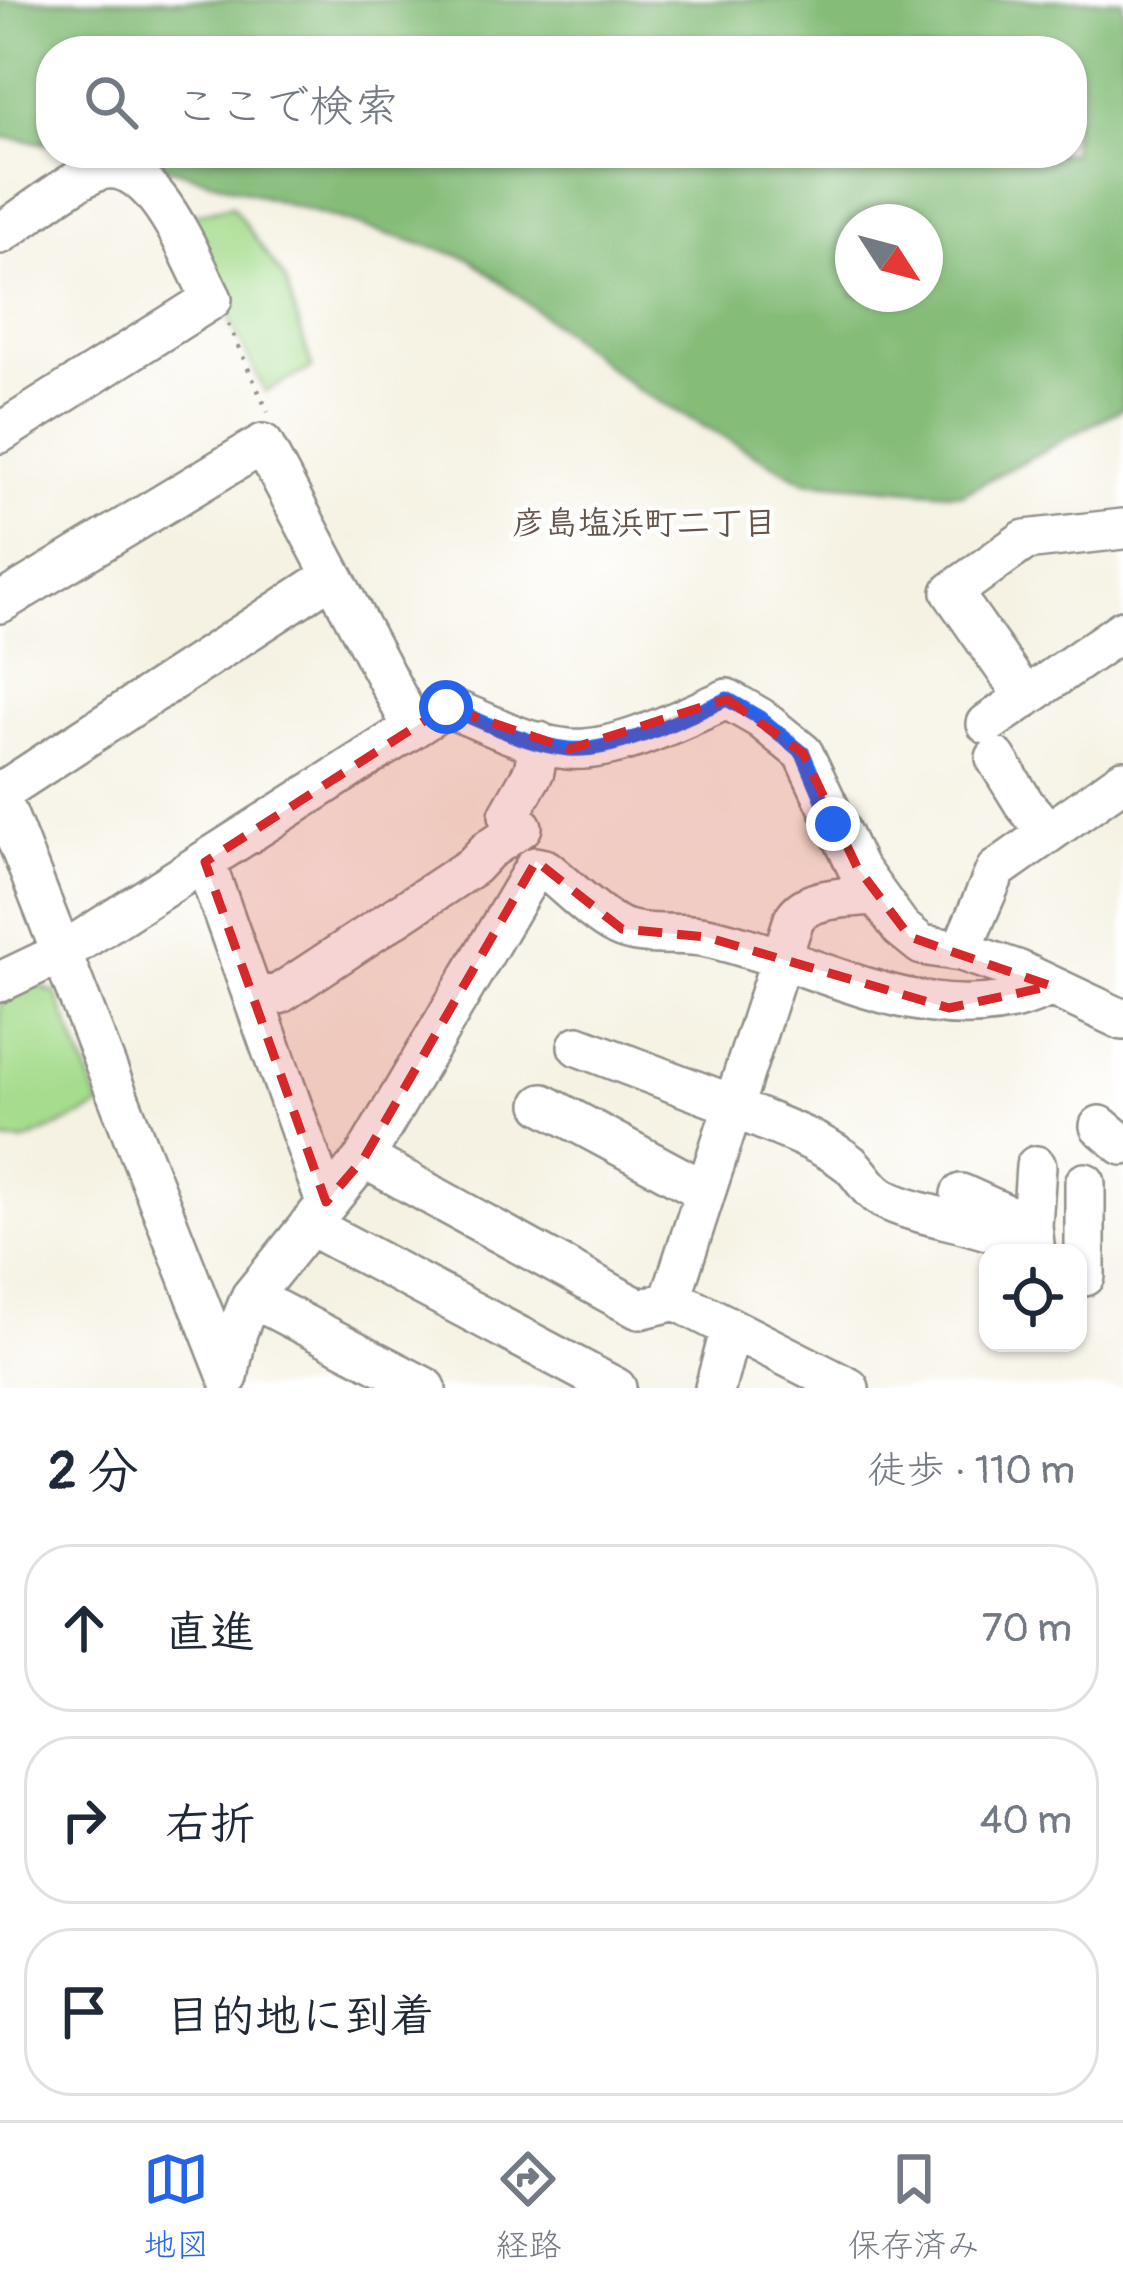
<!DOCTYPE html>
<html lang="ja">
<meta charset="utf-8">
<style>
body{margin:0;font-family:Pangolin,"Klee One",sans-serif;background:#f2f2f3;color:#1f2937}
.controls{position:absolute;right:36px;bottom:36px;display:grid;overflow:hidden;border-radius:24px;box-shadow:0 3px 9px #0004}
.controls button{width:108px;height:108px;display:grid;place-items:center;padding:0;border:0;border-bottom:3px solid #e0e1e3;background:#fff;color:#1f2937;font:60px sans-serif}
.compass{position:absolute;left:835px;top:204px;width:108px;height:108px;border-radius:50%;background:#fff;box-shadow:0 3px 9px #0004;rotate:126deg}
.stop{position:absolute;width:36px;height:36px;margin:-27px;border:9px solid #2563eb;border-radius:50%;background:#fff}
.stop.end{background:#2563eb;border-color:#fff;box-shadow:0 3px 12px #0008}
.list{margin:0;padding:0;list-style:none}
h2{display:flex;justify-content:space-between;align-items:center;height:156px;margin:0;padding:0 48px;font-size:51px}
h2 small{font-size:39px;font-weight:400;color:#747a83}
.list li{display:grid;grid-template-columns:78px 1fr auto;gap:36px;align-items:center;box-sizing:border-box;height:168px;margin:0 24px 24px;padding:0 24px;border:3px solid #e0e1e3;border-radius:48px}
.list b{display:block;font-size:45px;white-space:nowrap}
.list em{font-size:39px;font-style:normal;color:#747a83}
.icon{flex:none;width:66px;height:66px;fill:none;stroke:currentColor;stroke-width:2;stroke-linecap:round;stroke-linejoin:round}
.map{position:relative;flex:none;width:1123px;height:1388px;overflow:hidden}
.search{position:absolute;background:#fff;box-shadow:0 3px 9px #0004;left:36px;right:36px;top:36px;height:132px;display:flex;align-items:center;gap:30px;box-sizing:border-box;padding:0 42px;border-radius:48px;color:#747a83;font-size:45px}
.sheet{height:732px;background:#fff}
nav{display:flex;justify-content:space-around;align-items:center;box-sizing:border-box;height:168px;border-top:3px solid #e0e1e3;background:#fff;font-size:33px;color:#747a83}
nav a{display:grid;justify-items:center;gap:6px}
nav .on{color:#2563eb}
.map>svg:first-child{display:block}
.green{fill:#a6dc8d;stroke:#68845c;stroke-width:3}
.forest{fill:#84bc78;stroke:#587452;stroke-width:3;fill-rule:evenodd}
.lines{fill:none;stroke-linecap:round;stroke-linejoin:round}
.minor-casing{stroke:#908e87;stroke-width:44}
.path{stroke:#908e87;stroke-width:4.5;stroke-dasharray:3 9;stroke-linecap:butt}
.minor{stroke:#fff;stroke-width:39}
.route{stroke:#2563eb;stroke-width:15}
.marked{fill:#d62828;fill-opacity:0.2;stroke:#d62828;stroke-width:9;stroke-dasharray:24 15;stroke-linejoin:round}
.labels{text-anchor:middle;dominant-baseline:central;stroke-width:9;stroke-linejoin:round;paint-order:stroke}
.neighbourhood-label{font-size:33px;font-weight:bold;fill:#665349;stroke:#fff}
</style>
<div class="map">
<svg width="1123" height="1388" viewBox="0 0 1123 1388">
<rect width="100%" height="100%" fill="#fff"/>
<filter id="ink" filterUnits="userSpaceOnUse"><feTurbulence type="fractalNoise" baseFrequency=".00833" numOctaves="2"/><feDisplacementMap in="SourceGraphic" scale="24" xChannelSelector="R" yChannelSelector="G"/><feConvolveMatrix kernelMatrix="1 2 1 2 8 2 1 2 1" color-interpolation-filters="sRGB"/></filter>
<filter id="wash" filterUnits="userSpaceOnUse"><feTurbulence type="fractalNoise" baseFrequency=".004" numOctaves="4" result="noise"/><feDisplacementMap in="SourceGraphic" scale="48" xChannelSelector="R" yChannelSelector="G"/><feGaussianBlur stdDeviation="2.7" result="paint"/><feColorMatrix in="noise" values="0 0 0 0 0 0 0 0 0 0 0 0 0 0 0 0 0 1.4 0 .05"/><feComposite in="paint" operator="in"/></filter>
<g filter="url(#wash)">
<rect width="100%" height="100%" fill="#f5f2e3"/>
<path class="green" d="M232,206L285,280L312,368L265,392L180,218Z
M37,985L56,993L101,1107L25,1141L0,1140V1003Z"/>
<path class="forest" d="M0,0H1123V408L962,494L804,481L636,389L471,259L118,153H1072V51H51V144L0,137ZM853,222H925V294H853Z"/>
</g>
<g filter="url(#ink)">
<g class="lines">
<g class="minor-casing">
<path id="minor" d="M0,234C30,214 62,187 95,172C151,147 192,262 212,299L0,433
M0,603L263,444L412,726
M1025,697L952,592L1025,540L1123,529
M987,724L1123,630
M996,758L1025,805L1047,831
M1123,780L996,870L961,951L1017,970L1123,1020
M0,793L332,576
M0,796L228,1377
M205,862L326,1202
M0,982L63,952L446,707C486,721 525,745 568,749C616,753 684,718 727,699L760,718L803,753L857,867L901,928L922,945L961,951
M253,997L279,994L473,866L488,850L522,827L509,815L534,771L539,742
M578,1046L733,1105
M543,1104L705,1191
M732,1107C770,1124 817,1138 850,1164C862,1175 868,1190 882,1198C928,1222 991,1219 1029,1253
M1100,1126L1123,1145
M364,1158L639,1309L676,1300L849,1388
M1085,1183V1276
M961,1194L1032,1226
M309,1225L616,1388
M1035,1253L1032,1226L1036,1166
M251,1297L426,1388
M670,1301L794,919C807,896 850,898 874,895
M228,1377L237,1332L251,1297L364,1158L535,867L545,869C568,887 591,912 617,926C643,939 679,931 707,937C818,961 939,1042 1051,986
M715,1388L731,1328"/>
</g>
<path class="path" d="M228,324L268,412"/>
<use href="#minor" class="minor"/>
</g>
</g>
<g class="lines" filter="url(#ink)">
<path class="route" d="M446,707C486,722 525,745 569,749C616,753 684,718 727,699L760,718L803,753L833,824"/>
</g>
<path class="marked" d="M727,699L803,753L857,867L910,937L1051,986L949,1008L706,937L622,929L536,861L364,1158L326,1202L205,862L446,707L570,749Z"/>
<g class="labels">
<g class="neighbourhood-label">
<text x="644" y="523">彦島塩浜町二丁目</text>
</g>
</g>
</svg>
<div class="controls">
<button><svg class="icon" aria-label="locate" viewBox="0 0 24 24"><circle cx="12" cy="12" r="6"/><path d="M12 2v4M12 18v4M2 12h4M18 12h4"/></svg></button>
</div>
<svg class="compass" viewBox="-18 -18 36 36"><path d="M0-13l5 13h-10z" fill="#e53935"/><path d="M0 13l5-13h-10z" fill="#747a83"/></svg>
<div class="stop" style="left:446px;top:707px"></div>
<div class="stop end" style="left:833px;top:824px"></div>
<div class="search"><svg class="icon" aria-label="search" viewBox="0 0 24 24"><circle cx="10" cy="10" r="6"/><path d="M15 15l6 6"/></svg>ここで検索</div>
</div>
<section class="sheet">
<h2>2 分<small>徒歩 · 110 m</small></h2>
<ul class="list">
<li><svg class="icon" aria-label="ahead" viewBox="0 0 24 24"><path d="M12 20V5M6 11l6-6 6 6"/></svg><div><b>直進</b></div><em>70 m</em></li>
<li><svg class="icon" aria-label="right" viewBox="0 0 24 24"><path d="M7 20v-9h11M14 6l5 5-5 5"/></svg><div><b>右折</b></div><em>40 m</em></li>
<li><svg class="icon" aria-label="arrive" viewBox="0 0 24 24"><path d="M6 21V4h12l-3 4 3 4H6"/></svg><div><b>目的地に到着</b></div></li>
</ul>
</section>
<nav>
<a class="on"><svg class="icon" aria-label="map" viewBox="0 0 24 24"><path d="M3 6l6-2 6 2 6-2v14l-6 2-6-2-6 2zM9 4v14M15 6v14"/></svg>地図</a>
<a><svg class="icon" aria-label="directions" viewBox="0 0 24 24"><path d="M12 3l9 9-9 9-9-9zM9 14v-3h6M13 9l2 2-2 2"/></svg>経路</a>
<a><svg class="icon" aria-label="saved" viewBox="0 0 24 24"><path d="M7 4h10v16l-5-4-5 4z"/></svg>保存済み</a>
</nav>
